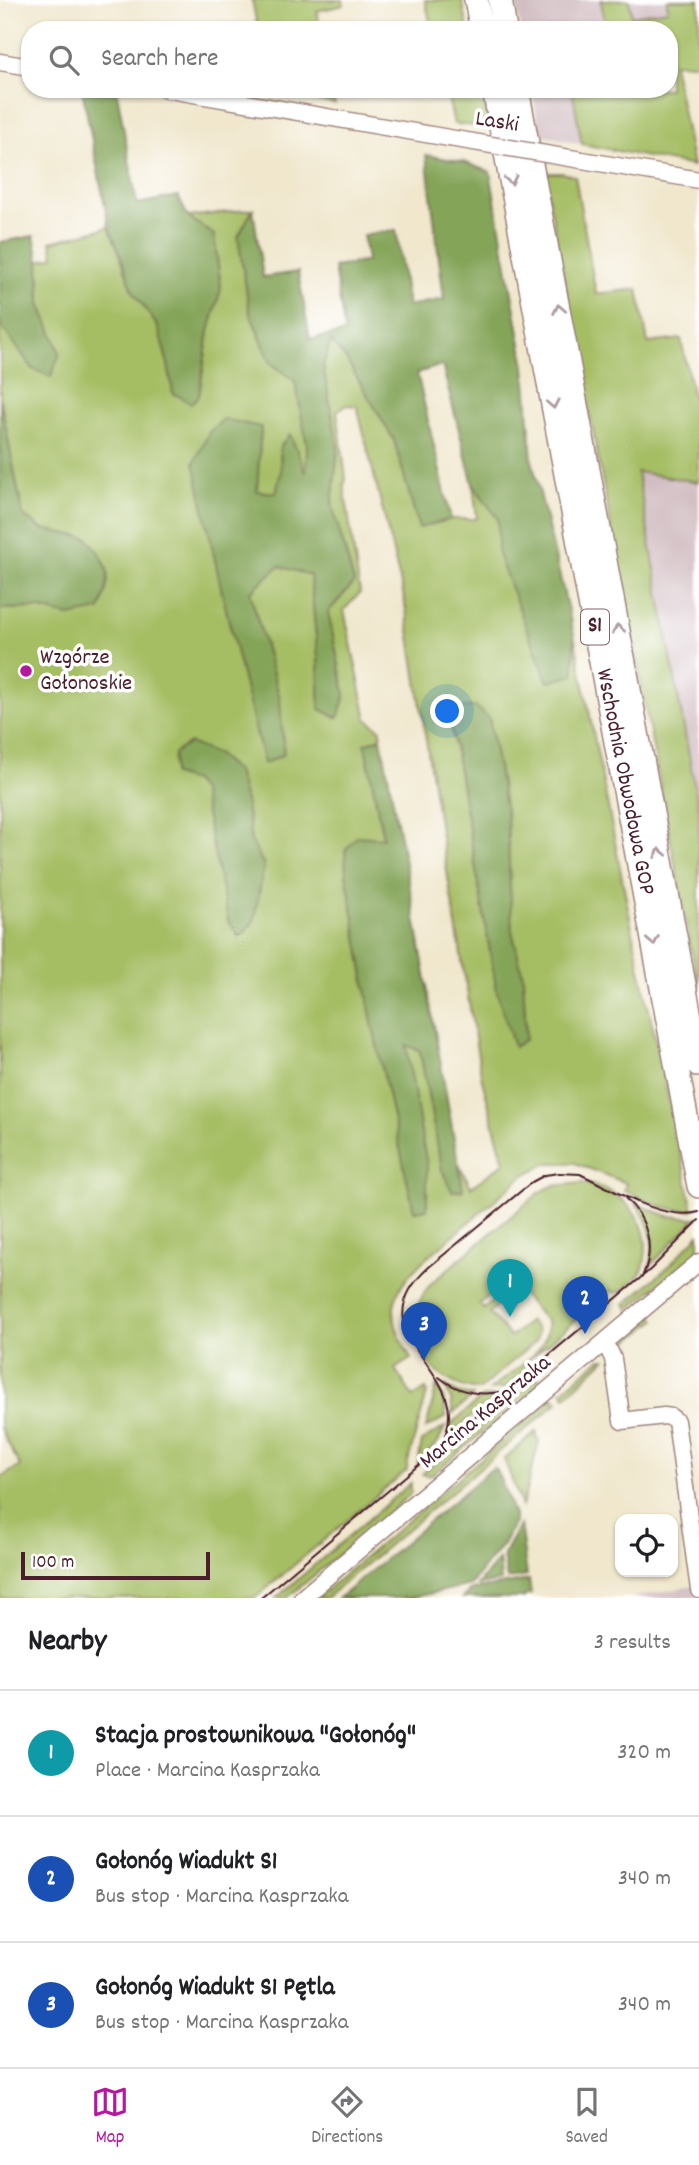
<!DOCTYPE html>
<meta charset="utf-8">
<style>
body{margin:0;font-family:Dekko,sans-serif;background:#f6f6f6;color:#202124}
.controls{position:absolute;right:21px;bottom:21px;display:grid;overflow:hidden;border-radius:14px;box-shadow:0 2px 5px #0004}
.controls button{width:63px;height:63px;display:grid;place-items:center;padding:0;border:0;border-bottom:2px solid #e0e0e0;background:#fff;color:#202124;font:35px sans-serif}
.scale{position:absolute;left:21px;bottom:18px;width:189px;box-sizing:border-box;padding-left:7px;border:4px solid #4a1f2b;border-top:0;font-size:19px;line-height:24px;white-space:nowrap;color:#4a1f2b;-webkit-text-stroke:5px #fff;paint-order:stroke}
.you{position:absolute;left:448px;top:712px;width:24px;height:24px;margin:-18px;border:5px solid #fff;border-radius:50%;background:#1a73e8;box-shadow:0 0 0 10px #1a73e833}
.badge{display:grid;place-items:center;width:46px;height:46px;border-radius:50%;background:#b5179e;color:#fff;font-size:23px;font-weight:700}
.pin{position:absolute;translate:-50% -58px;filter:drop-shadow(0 2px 4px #0008)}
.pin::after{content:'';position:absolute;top:37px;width:24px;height:21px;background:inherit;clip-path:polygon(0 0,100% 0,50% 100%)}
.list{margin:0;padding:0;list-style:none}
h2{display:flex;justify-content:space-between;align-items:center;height:91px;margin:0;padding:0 28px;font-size:30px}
h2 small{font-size:23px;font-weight:400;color:#757577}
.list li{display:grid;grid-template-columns:46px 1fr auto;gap:21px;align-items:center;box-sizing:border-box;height:126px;padding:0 28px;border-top:2px solid #e0e0e0}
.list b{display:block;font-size:26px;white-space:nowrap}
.list p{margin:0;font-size:23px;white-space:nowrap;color:#757577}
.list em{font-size:23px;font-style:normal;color:#757577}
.icon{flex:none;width:38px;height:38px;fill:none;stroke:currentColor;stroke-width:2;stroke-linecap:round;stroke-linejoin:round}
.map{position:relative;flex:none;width:699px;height:1598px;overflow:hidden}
.search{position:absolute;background:#fff;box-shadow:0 2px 5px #0004;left:21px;right:21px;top:21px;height:77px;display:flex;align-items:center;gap:18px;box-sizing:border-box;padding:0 24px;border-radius:28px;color:#757577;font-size:26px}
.sheet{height:469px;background:#fff}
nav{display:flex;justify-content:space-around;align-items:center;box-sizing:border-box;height:98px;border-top:2px solid #e0e0e0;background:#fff;font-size:19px;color:#757577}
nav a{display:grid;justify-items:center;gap:4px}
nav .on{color:#b5179e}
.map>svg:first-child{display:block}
.industrial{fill:#d2bec3}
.green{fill:#a5bd63;stroke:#786e47;stroke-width:2;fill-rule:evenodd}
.forest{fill:#84a459;stroke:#676242;stroke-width:2}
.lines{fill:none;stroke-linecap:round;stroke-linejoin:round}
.minor-casing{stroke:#9d837c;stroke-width:19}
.highway-casing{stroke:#9d837c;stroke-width:26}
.minor{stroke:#fff;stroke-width:16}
.highway{stroke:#fff;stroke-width:23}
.tram{stroke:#4a1f2b;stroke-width:2}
.minor-bridge-casing{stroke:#9d837c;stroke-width:19;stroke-linecap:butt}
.minor-bridge{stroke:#fff;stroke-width:16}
.oneway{stroke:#ae9aa0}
.poi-dot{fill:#b5179e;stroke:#fff;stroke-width:2.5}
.labels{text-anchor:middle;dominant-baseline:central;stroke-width:7;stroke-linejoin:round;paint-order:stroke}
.shield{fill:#fff;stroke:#80626b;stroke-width:2}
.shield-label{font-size:21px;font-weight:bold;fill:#4a1f2b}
.street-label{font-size:23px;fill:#4a1f2b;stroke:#fff}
.poi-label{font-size:23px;fill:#4a1f2b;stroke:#fff;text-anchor:start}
</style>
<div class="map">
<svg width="699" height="1598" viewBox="0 0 699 1598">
<rect width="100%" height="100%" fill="#fff"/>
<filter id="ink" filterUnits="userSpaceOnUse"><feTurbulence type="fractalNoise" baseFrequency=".0143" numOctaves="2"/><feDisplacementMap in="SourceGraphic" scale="14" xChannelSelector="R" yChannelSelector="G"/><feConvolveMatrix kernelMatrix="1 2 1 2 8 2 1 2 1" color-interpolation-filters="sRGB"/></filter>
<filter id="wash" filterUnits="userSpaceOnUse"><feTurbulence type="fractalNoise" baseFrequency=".00686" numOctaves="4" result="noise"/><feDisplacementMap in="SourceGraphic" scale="28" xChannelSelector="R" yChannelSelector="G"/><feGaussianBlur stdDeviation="1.57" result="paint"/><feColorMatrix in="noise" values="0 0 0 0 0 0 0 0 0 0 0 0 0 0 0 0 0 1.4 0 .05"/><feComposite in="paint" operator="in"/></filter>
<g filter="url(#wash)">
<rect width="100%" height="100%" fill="#f0e7cd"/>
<path class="industrial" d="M515,0H601L606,30H521Z
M629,0H667L668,10L631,16Z
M532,89H572L582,144L540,134Z
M637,472L699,482V810L690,768Z
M699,1585V1598H630L635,1597Z"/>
<path class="green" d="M252,0H343L344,5L317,11L320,30H258Z
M425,0H462L468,30H432Z
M601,0H629L632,16L668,10L667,0H699V64L673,63L693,166L582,144L572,89H669V30H606Z
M271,89H332L335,104L271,92Z
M446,89H481L489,127L454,124Z
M544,173H562L575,176L596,294L638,289L648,343L681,339L699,425V482L637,472L699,810V991Z
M253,209L238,237L250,313L271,363L295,381L307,444V476L290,435L280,447L281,471L276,493L257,491L261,427L223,597L264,763L280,699L250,592L279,566L310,575L318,657L320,709L345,695L328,612L354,582L332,505L338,448L323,366L331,341L346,359L394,440L419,528L451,519H477L473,484L498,519V555L574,675V635L640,969L693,1210C667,1212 647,1201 624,1190L626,1183L575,1163H548L524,1175L422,1262C386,1297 387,1316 411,1359L395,1369L413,1397L426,1389L427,1393L407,1465V1470L255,1598H0V1478L20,1466L0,1428V609L36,608L69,615L88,538L42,529L23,516L0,398V324L33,369L60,353L40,303L39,261L54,257L51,242L109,227L120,254L133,291L158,327L168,364L173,393L199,395L209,331L221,288L214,235L188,217ZM346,405L357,406L404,597L440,830L482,1080L504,1163L471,1187L459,1164L463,1190L452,1191L442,1170L420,1050L405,1045L427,1166V1209L415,1211L372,1023L346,873L383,838L365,744L381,738V730L367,719L344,610L360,593L344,485L346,479L337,411ZM449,713L489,718L507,817L512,931L523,976L526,1039L515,1046L497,992ZM218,755L237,772L246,804L251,841L264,865L228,920L208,817L201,790L193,781Z
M583,1183C617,1188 647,1214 646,1250C645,1257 645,1266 641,1272C636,1281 624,1288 616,1294L612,1290L526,1362L530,1367L505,1388L490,1390C509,1374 553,1349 547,1322L508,1278L479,1304L484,1309L499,1295H505L507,1297L489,1313L510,1337L530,1321L538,1330L536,1341L479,1390C458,1388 430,1374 423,1352C421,1348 420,1338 419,1332C414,1310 419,1295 436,1279L540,1192L552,1186Z
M636,1204L668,1216L696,1218L650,1266C656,1243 650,1222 636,1204Z
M699,1234V1251L629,1309L625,1304L668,1267Z
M652,1315L656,1320L618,1349L622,1340Z
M600,1359H605L566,1396L562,1391Z
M538,1377L542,1382L433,1474L427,1476L422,1474Z
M437,1385L444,1400L446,1417L426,1428Z
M445,1386L458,1393L473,1396L453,1413L451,1400Z
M483,1397H495L449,1435L452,1423Z
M554,1397L558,1402L326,1598H317Z
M445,1427L438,1442L418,1463L422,1441Z
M536,1432L539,1442L522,1506L504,1459Z
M411,1483V1492L407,1497L287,1598H276Z"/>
<path class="forest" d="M82,89L117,92L137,204L178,196L188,217L214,235L221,288L209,331L199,396L191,403L173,393L168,364L158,327L133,291L120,254L109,227Z
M426,155L464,162L490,172L525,366L532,460L574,635V675L548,682L498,555V519L473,484L442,365L417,373L451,519L419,528L394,440L346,359L331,341L323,366L338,448L332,505L354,583L328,612L345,695L338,718L320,709L318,657L310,575L279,566L250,592L280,699L284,754L264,764L223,597L194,463L209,432L224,419L261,427L257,491L276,493L281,471L280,447L290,434L306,473L307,444L295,381L271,363L250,313L238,237L253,209L263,277L298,272L310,339L345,333L334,267L367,261L363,235L396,230L408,306L444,299Z
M34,236L39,261L40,303L60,353L51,377L33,369L0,324V242Z
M0,398L23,516L42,529L88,538C112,568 112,575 100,610L69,616L36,608L0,609Z
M457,707H476L489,718L507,817L512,931L523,977L526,1039L514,1047L497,992L449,713Z
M381,738L411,895L463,1190L452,1191L442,1170L420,1051L406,1045L427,1166V1209L414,1211L372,1023L346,873L345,851L357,836L383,838L365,744Z
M190,743L218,755L237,772L246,804L251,841L264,865L254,922L240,937L228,920L201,790L193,781L173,775L174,753Z
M494,1467L502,1483L514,1515V1523L503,1544L470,1585L410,1598H339Z
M520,1524L527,1576L507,1579L503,1555Z
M499,1559L501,1581L477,1585Z
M529,1580L531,1594L524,1596V1598H462L471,1590Z"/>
</g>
<g filter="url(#ink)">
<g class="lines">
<g class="minor-casing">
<path id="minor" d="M0,62L30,67
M164,89L449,138
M582,160L699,180
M603,1344L610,1352L613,1359L622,1421L664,1416L671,1417L676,1421L699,1590
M302,1598L699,1262"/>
</g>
<g class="highway-casing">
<path id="highway" d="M476,0L482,30
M500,0L505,30
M494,89L699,1186
M517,89L699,1065"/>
</g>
<use href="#minor" class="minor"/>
<use href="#highway" class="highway"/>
<path class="tram" d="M626,1199C648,1219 655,1248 643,1275
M439,1377C458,1392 480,1397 505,1391
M441,1444C482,1371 350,1339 429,1267L532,1182L545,1175L559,1173L580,1174C612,1189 664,1222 699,1212
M261,1598L651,1269L699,1220"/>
<g class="minor-bridge-casing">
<path id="minor-bridge" d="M449,138L582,160"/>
</g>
<use href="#minor-bridge" class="minor-bridge"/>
</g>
<defs><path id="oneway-chevron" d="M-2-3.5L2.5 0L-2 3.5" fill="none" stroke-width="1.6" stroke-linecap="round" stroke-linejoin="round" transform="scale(1.75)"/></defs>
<g class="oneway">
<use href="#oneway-chevron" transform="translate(511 180) rotate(79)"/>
<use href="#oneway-chevron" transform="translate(559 309) rotate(-101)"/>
<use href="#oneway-chevron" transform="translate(553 404) rotate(79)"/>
<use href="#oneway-chevron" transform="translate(618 629) rotate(-101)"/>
<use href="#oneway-chevron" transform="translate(660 853) rotate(-101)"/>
<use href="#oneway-chevron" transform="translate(653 941) rotate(79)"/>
</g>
</g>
<circle class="poi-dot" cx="26" cy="671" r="7"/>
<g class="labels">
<rect class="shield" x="581" y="609.5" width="28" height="35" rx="5"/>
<g class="shield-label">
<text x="595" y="627">S1</text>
</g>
<g class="street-label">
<text transform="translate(497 123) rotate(9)">Laski</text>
<text transform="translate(624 782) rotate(79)">Wschodnia Obwodowa GOP</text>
<text transform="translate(486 1413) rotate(-40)">Marcina Kasprzaka</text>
</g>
<g class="poi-label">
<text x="40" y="658">Wzgórze<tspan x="40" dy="26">Gołonoskie</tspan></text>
</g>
</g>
</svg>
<div class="controls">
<button><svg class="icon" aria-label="locate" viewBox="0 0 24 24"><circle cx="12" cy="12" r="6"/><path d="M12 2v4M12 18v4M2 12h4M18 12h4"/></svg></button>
</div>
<div class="scale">100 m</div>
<div class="you"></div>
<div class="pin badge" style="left:510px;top:1317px;background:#0f9aa8">1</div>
<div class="pin badge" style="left:585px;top:1334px;background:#1a4fb4">2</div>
<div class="pin badge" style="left:424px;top:1360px;background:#1a4fb4">3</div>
<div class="search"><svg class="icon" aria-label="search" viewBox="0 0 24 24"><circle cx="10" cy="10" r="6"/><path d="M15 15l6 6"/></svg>Search here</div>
</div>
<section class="sheet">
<h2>Nearby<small>3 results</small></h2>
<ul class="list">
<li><span class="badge" style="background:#0f9aa8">1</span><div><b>Stacja prostownikowa &quot;Gołonóg&quot;</b><p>Place · Marcina Kasprzaka</p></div><em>320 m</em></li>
<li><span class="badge" style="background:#1a4fb4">2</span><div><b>Gołonóg Wiadukt S1</b><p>Bus stop · Marcina Kasprzaka</p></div><em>340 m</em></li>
<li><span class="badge" style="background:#1a4fb4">3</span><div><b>Gołonóg Wiadukt S1 Pętla</b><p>Bus stop · Marcina Kasprzaka</p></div><em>340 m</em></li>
</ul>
</section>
<nav>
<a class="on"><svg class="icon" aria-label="map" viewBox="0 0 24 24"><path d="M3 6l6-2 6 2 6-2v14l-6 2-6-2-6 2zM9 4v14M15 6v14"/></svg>Map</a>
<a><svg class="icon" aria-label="directions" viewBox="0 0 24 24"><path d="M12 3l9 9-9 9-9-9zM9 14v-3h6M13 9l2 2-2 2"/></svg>Directions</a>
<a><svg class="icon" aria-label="saved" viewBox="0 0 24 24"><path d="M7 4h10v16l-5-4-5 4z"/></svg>Saved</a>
</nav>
